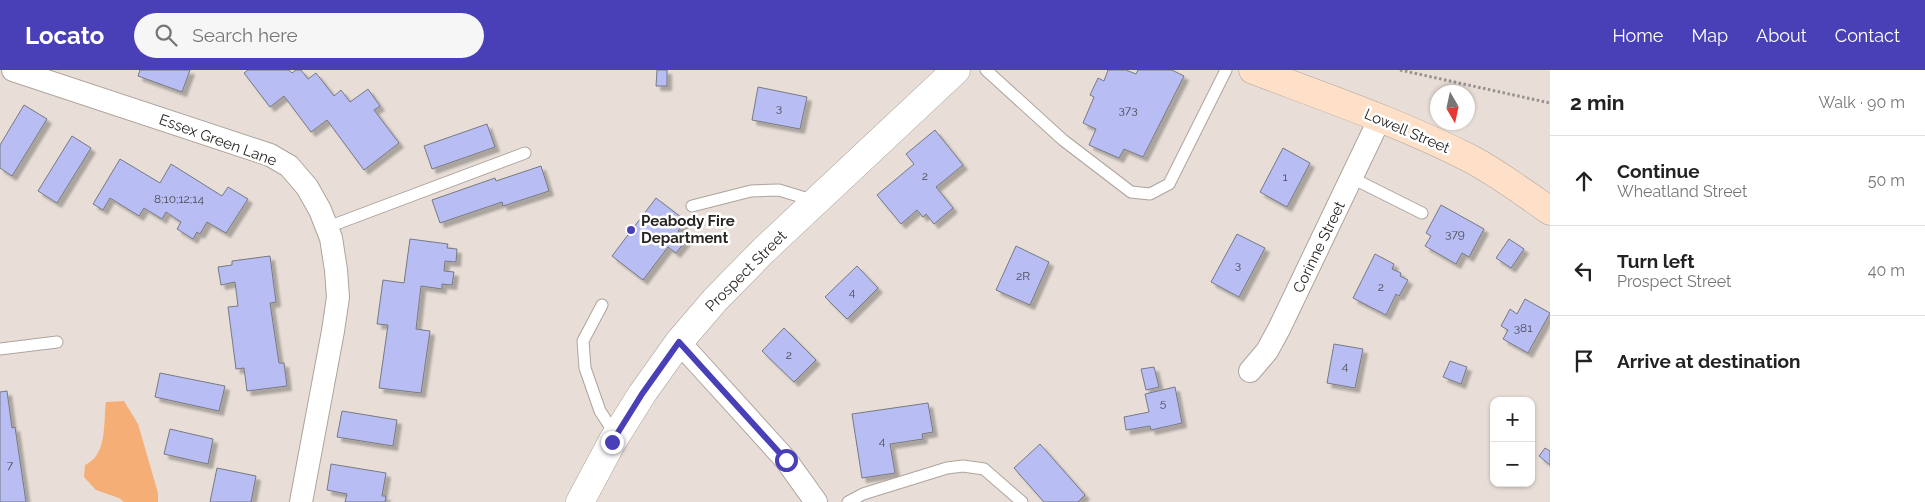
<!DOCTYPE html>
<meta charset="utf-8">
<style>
body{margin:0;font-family:Raleway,sans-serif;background:#f6f6f6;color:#222}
.controls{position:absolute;right:15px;bottom:15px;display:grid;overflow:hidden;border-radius:10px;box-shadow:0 1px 4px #0004}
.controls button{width:45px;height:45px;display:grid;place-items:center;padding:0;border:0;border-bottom:1px solid #e0e0e0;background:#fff;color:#222;font:25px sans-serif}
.compass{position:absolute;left:1430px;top:15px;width:45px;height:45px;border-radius:50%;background:#fff;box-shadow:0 1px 4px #0004;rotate:171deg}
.stop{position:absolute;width:15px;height:15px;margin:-11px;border:4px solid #493fb6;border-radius:50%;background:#fff}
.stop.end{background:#493fb6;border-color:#fff;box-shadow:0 1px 5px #0008}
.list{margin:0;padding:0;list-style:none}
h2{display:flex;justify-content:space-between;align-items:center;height:65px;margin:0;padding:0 20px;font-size:21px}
h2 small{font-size:16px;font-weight:400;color:#767676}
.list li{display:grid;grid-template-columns:32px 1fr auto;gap:15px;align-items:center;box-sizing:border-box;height:90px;padding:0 20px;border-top:1px solid #e0e0e0}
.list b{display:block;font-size:19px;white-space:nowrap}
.list p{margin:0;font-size:16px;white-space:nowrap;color:#767676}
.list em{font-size:16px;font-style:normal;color:#767676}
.icon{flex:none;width:28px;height:28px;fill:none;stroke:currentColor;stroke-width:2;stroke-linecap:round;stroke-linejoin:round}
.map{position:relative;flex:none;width:1550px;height:432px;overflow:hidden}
header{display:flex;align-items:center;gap:30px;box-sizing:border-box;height:70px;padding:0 25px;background:#493fb6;color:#fff}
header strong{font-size:24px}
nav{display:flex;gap:28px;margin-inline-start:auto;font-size:18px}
.search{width:350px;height:45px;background:#f6f6f6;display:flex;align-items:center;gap:12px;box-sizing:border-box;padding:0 18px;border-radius:28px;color:#767676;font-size:19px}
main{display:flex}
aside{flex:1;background:#fff}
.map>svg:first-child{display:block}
.green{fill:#f5ae76}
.building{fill:#b8bdf3;stroke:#777982;filter:url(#shadow)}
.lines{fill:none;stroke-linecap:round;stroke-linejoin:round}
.service-casing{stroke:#ada49d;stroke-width:13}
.minor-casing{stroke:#ada49d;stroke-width:24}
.tertiary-casing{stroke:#ada49d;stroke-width:29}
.secondary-casing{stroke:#ada49d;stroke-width:29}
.path{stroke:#99928c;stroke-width:3;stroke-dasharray:2.5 2.5;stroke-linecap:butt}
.service{stroke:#fff;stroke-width:11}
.minor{stroke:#fff;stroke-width:22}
.tertiary{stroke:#fff;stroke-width:28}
.secondary{stroke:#fde0c7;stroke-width:28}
.route{stroke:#493fb6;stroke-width:6}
.poi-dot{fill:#493fb6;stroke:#fff;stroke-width:2}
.labels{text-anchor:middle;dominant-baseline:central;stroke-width:5;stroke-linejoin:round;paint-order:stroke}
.number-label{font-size:12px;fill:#4c4b56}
.street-label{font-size:15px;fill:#282522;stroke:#fff}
.poi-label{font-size:15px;font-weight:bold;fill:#282522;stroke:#fff;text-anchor:start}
</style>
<header>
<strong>Locato</strong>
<div class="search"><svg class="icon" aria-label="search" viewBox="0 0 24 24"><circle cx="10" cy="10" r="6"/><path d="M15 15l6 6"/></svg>Search here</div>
<nav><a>Home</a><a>Map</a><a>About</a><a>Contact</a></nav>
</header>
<main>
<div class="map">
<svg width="1550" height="432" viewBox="0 0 1550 432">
<defs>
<filter id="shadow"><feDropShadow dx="4.5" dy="4.5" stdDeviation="1" flood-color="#0004"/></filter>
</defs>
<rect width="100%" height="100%" fill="#e8ded7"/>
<path class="green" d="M124,331L138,354L158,423V432H124L119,428L96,420L84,407L85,395C108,385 103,352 106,332Z"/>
<path class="building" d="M140,0H190L182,22L138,6Z
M248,0H289L292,3L296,0H301L308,9L316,3L334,26L341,20L350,32L368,19L380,36L374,40L399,73L364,100L327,50L311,62L284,26L270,37L244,3Z
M657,0H667V16H656Z
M1108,0H1126L1136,4L1138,0H1172L1184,6L1143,87L1124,79L1119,88L1089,75L1096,59L1083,53L1094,27L1090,25L1098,8L1104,11Z
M758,17L807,27L800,59L752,50Z
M24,35L47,49L12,106L0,98V75Z
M487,54L495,77L432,99L424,76Z
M935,60L963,95L936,117L953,138L934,154L926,144L923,147L917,140L901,154L877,125L914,94L906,84Z
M72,66L91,78L57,133L38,121Z
M1283,78L1310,93L1287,137L1260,122Z
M120,89L160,113L171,94L222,126L228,117L248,129L226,163L207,152L200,164L197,162L193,169L177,159L181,152L166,142L162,149L144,138L139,146L110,128L103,140L93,134Z
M541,96L549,121L503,136L502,132L440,153L432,130L495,108L496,111Z
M656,128L686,151L678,161L688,168L676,183L668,177L643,210L612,186Z
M1441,135L1484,159L1469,187L1462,183L1456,194L1425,176L1431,166L1426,163Z
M1237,164L1265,178L1239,227L1211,212Z
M410,169L448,174L447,178L457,179L456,192L445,191L444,201L454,202L452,215L442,214V219L421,216L416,259L430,261L421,323L379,318L388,255L377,254L383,210L404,213Z
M1509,169L1524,179L1511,198L1496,188Z
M1016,176L1049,192L1030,235L996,220Z
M1375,184L1394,194L1392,199L1401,203L1400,206L1408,210L1399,226L1396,224L1386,245L1353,228Z
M270,186L276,232L270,233L279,293H284L287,316L247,321L244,298L236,299L228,237L238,236L235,212L221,215L218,197L232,195V191Z
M857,196L878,218L847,249L825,227Z
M1525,229L1550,243L1528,283L1503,269L1508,260L1501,256L1510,239L1517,244Z
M784,258L816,290L794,312L762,281Z
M1334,274L1363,279L1355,318L1327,313Z
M1450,291L1467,297L1461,314L1443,307Z
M1154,297L1159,317L1146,320L1141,299Z
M160,303L225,316L219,341L155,327Z
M1175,317L1182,353L1151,360L1150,356L1126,360L1124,347L1149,342L1145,324Z
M7,321L12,358L15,357L26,432H0V322Z
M928,333L933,362L922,364L923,369L890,374L895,403L862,408L852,344Z
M342,341L397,350L393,376L337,367Z
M170,359L213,369L208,394L164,384Z
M1040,374L1085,425L1078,432H1044L1014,398Z
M1545,378L1550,381V395L1539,386Z
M331,394L386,403L382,426H386L385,432H345L347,424L327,420Z
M217,398L256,406L251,432H210Z"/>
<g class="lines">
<g class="service-casing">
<path id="service" d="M986,0L1063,70L1131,122L1150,124L1169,114L1226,0
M1352,108L1422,143
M692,136L751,121L779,120L815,131
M328,157L525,83
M602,235L583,271L585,298L600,341L615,364
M0,279L57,272
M848,432L863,424L947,398L963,396L984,399L1022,432"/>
</g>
<g class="minor-casing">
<path id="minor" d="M13,0L270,85L289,96L307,117L320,140L331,168L336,200L338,227L333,261L301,432
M679,272L786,390L816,432
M1250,301L1267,281L1279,259L1380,48"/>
</g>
<g class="tertiary-casing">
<path id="tertiary" d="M580,432L612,372L642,324L679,272L715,230L764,180L956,0"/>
</g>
<g class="secondary-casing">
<path id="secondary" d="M1253,0C1327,28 1403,54 1473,90C1500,105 1525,123 1550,141"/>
</g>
<path class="path" d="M1400,0L1550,33"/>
<use href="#service" class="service"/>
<use href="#minor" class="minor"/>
<use href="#tertiary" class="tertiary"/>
<use href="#secondary" class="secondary"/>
</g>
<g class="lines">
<path class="route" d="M612,372L642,324L679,272L786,390"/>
</g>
<circle class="poi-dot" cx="631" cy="160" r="5"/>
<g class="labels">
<g class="number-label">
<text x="779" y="38">3</text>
<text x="1128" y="40">373</text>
<text x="925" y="106">2</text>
<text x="1285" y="107">1</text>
<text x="179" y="129">8;10;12;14</text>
<text x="1455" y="164">379</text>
<text x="1238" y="195">3</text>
<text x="1023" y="206">2R</text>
<text x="1381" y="217">2</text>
<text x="852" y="222">4</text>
<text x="1523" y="258">381</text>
<text x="789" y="285">2</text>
<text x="1345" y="296">4</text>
<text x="1163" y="333">5</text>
<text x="882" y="371">4</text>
<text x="10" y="395">7</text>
</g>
<g class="street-label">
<text transform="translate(1407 61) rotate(23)">Lowell Street</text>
<text transform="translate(218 70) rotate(20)">Essex Green Lane</text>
<text transform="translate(1319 177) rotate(-64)">Corinne Street</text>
<text transform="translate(746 201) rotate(-45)">Prospect Street</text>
</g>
<g class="poi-label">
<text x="641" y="151">Peabody Fire<tspan x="641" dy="17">Department</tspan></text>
</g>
</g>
</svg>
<div class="controls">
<button>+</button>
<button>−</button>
</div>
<svg class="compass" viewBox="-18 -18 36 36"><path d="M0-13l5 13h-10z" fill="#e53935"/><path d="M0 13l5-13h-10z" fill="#767676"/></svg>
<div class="stop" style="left:786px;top:390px"></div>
<div class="stop end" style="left:612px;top:372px"></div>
</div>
<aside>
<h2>2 min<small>Walk · 90 m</small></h2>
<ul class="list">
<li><svg class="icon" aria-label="ahead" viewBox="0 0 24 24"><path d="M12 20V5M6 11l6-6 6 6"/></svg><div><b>Continue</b><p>Wheatland Street</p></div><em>50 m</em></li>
<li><svg class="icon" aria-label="left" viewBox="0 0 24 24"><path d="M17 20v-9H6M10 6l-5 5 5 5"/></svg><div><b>Turn left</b><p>Prospect Street</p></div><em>40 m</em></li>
<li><svg class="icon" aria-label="arrive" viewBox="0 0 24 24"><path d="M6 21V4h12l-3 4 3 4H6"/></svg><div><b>Arrive at destination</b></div></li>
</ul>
</aside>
</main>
